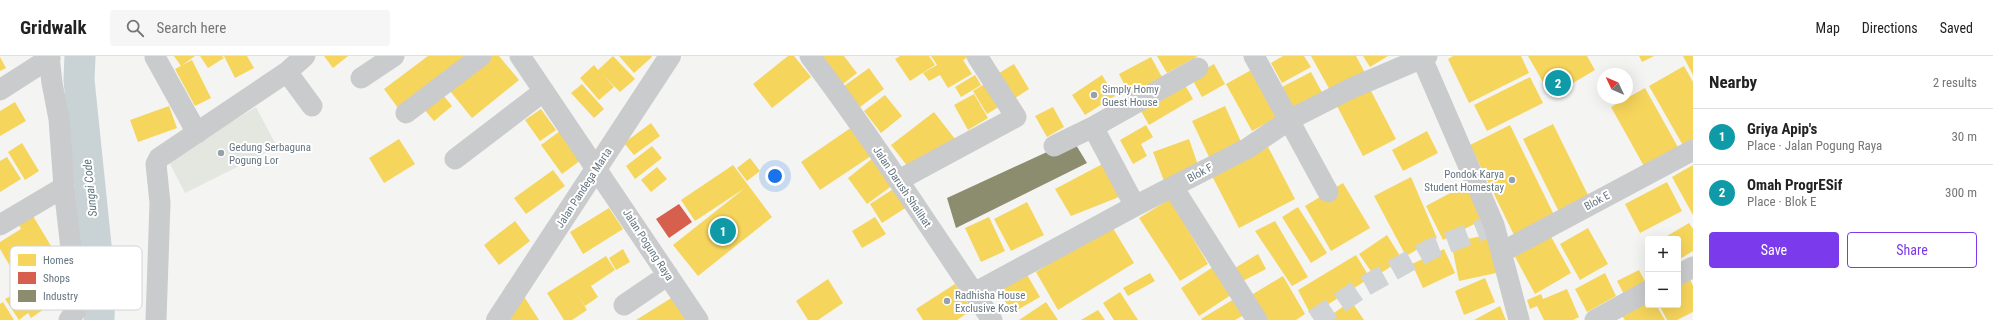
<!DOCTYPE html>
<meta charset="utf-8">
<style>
body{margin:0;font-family:"Roboto Condensed",sans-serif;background:#f6f6f6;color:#222}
.controls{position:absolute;right:12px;bottom:12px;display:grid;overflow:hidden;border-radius:4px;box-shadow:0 4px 16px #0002}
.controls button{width:36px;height:36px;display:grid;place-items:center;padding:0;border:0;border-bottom:1px solid #e0e0e0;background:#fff;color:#222;font:20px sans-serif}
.compass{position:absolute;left:1597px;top:12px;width:36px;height:36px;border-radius:50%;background:#fff;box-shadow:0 4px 16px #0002;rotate:314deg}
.you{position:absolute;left:775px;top:120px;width:14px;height:14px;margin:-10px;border:3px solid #fff;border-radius:50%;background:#1a73e8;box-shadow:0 0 0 6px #1a73e833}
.badge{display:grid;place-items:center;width:26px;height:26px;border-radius:50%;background:#7c3aed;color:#fff;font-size:13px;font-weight:700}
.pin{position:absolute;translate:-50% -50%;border:2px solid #fff;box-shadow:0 1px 4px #0006}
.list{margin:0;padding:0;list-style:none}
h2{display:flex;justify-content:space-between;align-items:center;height:52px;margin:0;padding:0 16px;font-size:17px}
h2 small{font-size:13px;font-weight:400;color:#767676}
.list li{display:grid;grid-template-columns:26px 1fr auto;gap:12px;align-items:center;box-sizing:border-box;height:56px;padding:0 16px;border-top:1px solid #e0e0e0}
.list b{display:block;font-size:15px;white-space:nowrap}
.list p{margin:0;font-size:13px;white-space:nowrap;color:#767676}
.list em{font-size:13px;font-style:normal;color:#767676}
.actions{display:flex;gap:8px;padding:12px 16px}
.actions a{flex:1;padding:9px 0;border:1px solid #7c3aed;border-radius:4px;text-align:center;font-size:14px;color:#7c3aed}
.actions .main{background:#7c3aed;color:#fff}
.icon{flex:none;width:22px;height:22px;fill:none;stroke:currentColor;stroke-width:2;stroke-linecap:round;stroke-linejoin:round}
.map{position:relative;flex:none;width:1693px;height:264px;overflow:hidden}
header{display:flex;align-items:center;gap:24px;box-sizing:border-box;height:56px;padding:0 20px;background:#fff;border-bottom:1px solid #e0e0e0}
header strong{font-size:19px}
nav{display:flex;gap:22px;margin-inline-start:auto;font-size:14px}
.search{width:280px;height:36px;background:#f6f6f6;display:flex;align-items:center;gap:10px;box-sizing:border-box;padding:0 14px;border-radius:4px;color:#767676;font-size:15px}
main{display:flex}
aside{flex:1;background:#fff}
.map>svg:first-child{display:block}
.green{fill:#e4e6e0}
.homes{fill:#f6d55c}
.shops{fill:#d6604d}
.industry{fill:#8c8c6e}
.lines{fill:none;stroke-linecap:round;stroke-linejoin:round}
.river{stroke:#c9d2d4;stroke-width:31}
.minor-tunnel{stroke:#d0d4d6;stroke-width:21;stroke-dasharray:21 10;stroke-linecap:butt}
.minor{stroke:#cacbcc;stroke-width:21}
.tertiary{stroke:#cacbcc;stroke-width:22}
.poi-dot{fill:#96a1a9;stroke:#fff;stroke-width:1.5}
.labels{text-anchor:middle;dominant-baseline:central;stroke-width:4;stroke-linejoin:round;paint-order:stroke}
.poi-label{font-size:11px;fill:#647581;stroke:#fff;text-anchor:start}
.street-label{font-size:11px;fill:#647581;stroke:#fff}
.water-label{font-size:12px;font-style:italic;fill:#5f777f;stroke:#fff}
.key{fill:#fff;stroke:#d0d6d9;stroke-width:1}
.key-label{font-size:11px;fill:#647581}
</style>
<header>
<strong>Gridwalk</strong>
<div class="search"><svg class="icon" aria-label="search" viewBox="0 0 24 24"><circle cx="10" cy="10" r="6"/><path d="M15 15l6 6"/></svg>Search here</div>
<nav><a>Map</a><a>Directions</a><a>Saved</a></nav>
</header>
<main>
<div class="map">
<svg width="1693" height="264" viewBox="0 0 1693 264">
<rect width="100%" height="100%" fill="#f4f4f2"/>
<path class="green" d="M256,51L277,91L185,137L168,104Z"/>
<path class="homes" d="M174,0H195L181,10Z
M200,0H222L224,2L208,12Z
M224,0H247L254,12L235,22Z
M324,0H348L333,12Z
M428,0H469L398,52L384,33Z
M483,0H499L519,24L472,62L446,30Z
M613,0L635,23L620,36L604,20L614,31L599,44L580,22L594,9L598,14Z
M619,0H651L652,1L634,17Z
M788,0H794L811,21L772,52L753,28Z
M822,0H844L857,17L843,28Z
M900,0H929L935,9L910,25L895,3Z
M931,0H970L963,4L972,18L948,32L940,19L929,25L923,17L937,9Z
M1157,0H1198L1167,17Z
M1283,0H1304L1311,11L1282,27L1271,7Z
M1311,0H1356L1365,17L1331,36Z
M1363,0H1388L1370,11Z
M1453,0H1521L1529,17L1469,47L1448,3Z
M1528,0H1587L1595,14L1551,40Z
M1639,0H1654L1642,6Z
M1683,0H1693V19Z
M0,1L6,12L0,15Z
M1151,1L1163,23L1130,40L1119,18Z
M192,4L211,42L195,50L175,13Z
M1014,8L1029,33L1009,46L994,20Z
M1214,8L1225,28L1202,41L1191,21Z
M1684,10L1693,26V88L1685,93L1649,30Z
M869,12L884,33L860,51L844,30Z
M1253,13L1279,60L1252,75L1226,28Z
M1311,16L1324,40L1295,55L1282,31Z
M975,19L981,29L961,41L955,31Z
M1102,19L1115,40L1085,59L1072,39Z
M1530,21L1543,47L1487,75L1474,49Z
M991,24L1005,47L987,58L973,35Z
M1182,24L1193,43L1149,69L1138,50Z
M582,28L604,53L594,62L571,37Z
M1645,32L1679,93L1645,112L1611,51Z
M1370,33L1396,83L1363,100L1337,50Z
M974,38L988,62L968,74L954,49Z
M443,39L452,50L434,65L424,53Z
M885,39L902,60L881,77L864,55Z
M15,46L26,65L0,80V55Z
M169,50L177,72L138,86L130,64Z
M1225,50L1242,88L1210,103L1192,65Z
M1053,51L1064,71L1047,81L1035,60Z
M541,53L556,74L540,85L525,64Z
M934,56L955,83L912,116L891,89Z
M651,67L660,80L634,99L624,87Z
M1553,68L1589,141L1559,156L1523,83Z
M1146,69L1153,81L1141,88L1147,100L1133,108L1120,84Z
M1510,69L1554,159L1514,179L1470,89Z
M852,71L871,100L820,134L801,106Z
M560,75L581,104L562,118L541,89Z
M1427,75L1438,97L1403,115L1392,94Z
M399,83L415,108L384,127L369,102Z
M1189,83L1199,112L1164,125L1153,96Z
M22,87L39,115L25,124L8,96Z
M652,90L662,102L635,123L626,110Z
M1268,91L1295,143L1239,172L1212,120Z
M7,101L21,123L0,136V105Z
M750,102L760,115L747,125L737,112Z
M873,102L893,129L867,148L848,122Z
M1108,105L1124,139L1071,160L1055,133Z
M733,109L772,161L698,220L673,189L745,132L695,165L681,144Z
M1693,109V159L1672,121Z
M657,111L667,123L651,136L641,124Z
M553,114L565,130L526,158L514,142Z
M1411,121L1437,182L1406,200L1374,140Z
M1667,126L1682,155L1640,177L1625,148Z
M1343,127L1370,172L1331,195L1305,150Z
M1469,127L1486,162L1443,184L1426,150Z
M898,130L910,149L882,167L870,148Z
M1170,143L1208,208L1180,225L1139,162Z
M1027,146L1044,179L1011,195L994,163Z
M1298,151L1327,197L1311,207L1282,161Z
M609,152L623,173L583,198L570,176Z
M33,160L54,195L33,207L28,199L10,210L0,193V186L21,173L19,169Z
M875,161L886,178L862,192L852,175Z
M989,161L1005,195L981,206L965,172Z
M515,165L530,185L499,209L484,189Z
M1275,165L1308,221L1292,230L1255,175Z
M1689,167L1693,173V195L1678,204V183H1662Z
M1111,169L1134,207L1058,254L1036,216Z
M1588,172L1608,208L1580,224L1560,188Z
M1549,177L1571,217L1535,238L1513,197Z
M1493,178L1501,216L1459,225L1451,186Z
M1387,179L1402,203L1375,221L1359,198Z
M623,193L630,206L616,214L609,202Z
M1444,193L1455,217L1423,232L1412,208Z
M1258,198L1266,213L1237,228L1230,215Z
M1356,199L1370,222L1311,259L1298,234Z
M606,200L615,214L591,230L598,241L585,250L576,236L587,254L572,264H564L547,237Z
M49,209L62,230L54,235L59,243L31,262L28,257L19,264L5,243L16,237L13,232Z
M1213,211L1231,239L1199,260L1181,232Z
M1639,214L1647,229L1625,240L1617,225Z
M1026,217L1040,241L1012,257L998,233Z
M1150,217L1155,225L1128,240L1123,232Z
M1605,217L1616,240L1587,256L1575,233Z
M1283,220L1305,258L1296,264H1262L1248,241Z
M1689,221L1693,230V256L1677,264H1667L1659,249H1678V227Z
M1485,222L1495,246L1464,259L1455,235Z
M828,223L843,247L818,264H808L796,245Z
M955,228L972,254L957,264H923L916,253Z
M1567,233L1579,261L1573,264H1544L1537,250L1530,253L1527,244L1541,238L1543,243Z
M1120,236L1138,264H1114L1103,247Z
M523,239L539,264H504Z
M673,241L686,264H636Z
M1234,243L1244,259L1235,264H1202L1201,263Z
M1648,244V249H1656L1665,264H1625L1622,260Z
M1351,245L1364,264H1324Z
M3,246L14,264H0V248Z
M1046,246L1058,264H1019Z
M1500,250L1506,264H1474Z
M1098,254L1105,264H1081Z"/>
<path class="shops" d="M679,148L692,166L669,182L656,163Z"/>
<path class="industry" d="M1073,84L1087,107L956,172L947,142Z"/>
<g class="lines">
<path class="river" d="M80,0L79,24L100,228L99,264"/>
<path class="minor-tunnel" d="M1314,264L1363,231L1431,193L1494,169"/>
<path class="minor" d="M49,0L52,27L59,63L64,131L75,228L76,254L69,264
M520,0L698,264
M810,0C874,85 932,175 992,264
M1254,0L1328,136
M1421,0L1494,169L1519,264
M155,1L197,77
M287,16L312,50
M361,22L394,0
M0,34L50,2
M406,57L481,0
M1093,71L1135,150
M1054,90L1093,71L1198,12
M455,103L544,35
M899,124L1016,61L977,0
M1173,131L1257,264
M0,169L64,131
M1502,196L1693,94
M1678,219L1693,211
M974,237L1135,150L1248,92L1289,64L1352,32L1427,0
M624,249L668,219
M156,264L160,147L156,108L159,102L287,16L305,0
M1595,264L1648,235"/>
<path class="tertiary" d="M497,264L670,0"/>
</g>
<g class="poi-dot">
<circle cx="1094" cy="39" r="4"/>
<circle cx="221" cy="97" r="4"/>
<circle cx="1512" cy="124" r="4"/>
<circle cx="947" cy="245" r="4"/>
</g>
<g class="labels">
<g class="poi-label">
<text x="1102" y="33">Simply Homy<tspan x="1102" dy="13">Guest House</tspan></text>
<text x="229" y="91">Gedung Serbaguna<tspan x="229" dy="13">Pogung Lor</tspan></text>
<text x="1504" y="118" text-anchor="end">Pondok Karya<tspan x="1504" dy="13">Student Homestay</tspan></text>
<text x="955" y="239">Radhisha House<tspan x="955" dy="13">Exclusive Kost</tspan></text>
</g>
<g class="street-label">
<text transform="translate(1200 117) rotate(-28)">Blok F</text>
<text transform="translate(902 131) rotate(56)">Jalan Darush Shalihat</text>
<text transform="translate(584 132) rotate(-57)">Jalan Pandega Marta</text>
<text transform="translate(1597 145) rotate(-28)">Blok E</text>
<text transform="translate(648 189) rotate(57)">Jalan Pogung Raya</text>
</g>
<g class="water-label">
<text transform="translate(90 132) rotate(-96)">Sungai Code</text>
</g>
</g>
<rect x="10" y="190" width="132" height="64" rx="6" class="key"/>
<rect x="18" y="198" width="18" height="12" fill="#f6d55c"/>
<rect x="18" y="216" width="18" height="12" fill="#d6604d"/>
<rect x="18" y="234" width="18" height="12" fill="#8c8c6e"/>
<g class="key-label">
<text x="43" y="208">Homes</text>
<text x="43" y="226">Shops</text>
<text x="43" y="244">Industry</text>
</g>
</svg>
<div class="controls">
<button>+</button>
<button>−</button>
</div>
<svg class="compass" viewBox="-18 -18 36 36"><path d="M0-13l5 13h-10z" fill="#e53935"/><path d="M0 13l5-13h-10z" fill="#767676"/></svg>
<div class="you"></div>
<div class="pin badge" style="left:723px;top:175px;background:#0f9aa8">1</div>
<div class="pin badge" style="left:1558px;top:27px;background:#0f9aa8">2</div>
</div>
<aside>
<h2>Nearby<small>2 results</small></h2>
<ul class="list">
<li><span class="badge" style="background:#0f9aa8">1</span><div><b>Griya Apip's</b><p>Place · Jalan Pogung Raya</p></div><em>30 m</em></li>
<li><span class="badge" style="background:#0f9aa8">2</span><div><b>Omah ProgrESif</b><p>Place · Blok E</p></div><em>300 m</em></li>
</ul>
<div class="actions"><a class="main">Save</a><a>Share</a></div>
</aside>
</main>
